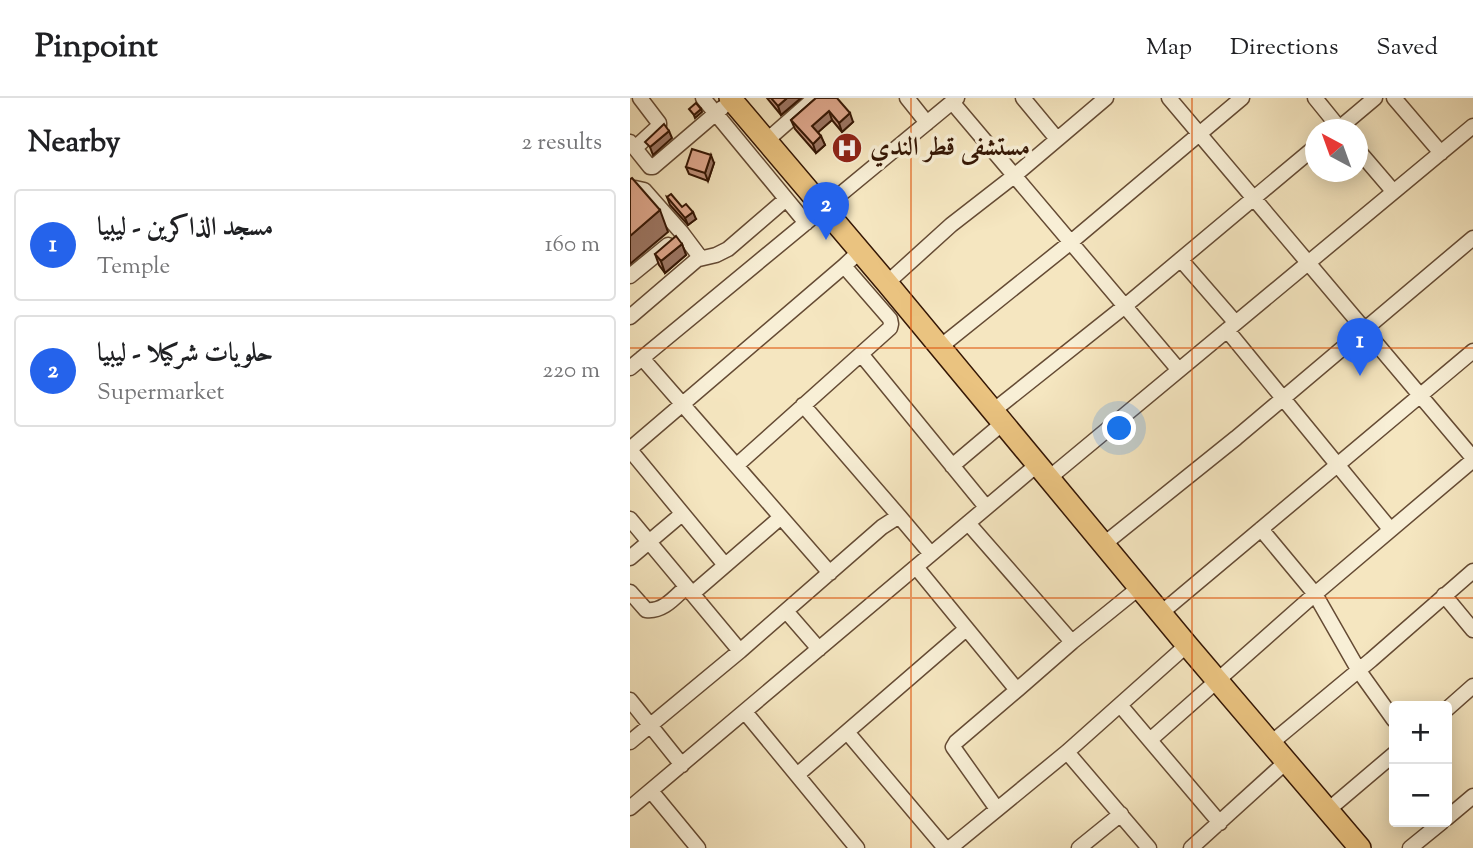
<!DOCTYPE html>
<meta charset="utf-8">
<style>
body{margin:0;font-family:"Sorts Mill Goudy",Amiri,serif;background:#f6f6f6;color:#202124}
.controls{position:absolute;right:21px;bottom:21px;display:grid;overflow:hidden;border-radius:7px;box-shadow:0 4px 18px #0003}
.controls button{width:63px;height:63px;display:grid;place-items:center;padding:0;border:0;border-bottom:2px solid #e0e0e0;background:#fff;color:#202124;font:35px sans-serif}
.compass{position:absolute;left:675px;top:21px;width:63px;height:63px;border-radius:50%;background:#fff;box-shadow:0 4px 18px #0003;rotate:319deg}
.you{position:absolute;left:490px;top:331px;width:24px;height:24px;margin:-18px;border:5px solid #fff;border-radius:50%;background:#1a73e8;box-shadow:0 0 0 10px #1a73e833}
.badge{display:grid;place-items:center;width:46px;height:46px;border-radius:50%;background:#2563eb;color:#fff;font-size:23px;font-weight:700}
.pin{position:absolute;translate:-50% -58px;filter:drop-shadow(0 2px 4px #0008)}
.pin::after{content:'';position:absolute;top:37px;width:24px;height:21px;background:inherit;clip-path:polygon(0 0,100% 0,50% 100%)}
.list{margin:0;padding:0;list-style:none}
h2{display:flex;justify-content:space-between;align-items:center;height:91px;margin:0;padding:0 28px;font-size:30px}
h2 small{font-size:23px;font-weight:400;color:#757577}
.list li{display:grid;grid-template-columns:46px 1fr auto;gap:21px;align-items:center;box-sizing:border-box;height:112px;margin:0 14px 14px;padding:0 14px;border:2px solid #e0e0e0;border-radius:7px}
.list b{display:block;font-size:26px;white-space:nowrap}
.list p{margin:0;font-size:23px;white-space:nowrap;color:#757577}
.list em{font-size:23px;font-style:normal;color:#757577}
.map{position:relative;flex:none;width:843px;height:750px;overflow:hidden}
header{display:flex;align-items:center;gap:42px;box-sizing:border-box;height:98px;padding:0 35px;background:#fff;border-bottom:2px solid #e0e0e0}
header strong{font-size:33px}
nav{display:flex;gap:38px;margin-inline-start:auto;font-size:24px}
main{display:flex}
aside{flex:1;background:#fff}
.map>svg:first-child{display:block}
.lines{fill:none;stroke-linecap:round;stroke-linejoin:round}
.minor-casing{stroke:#654b34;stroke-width:17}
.highway-casing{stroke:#351705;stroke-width:24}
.minor{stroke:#f8efd6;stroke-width:14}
.highway{stroke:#eac380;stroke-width:21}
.wall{fill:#c2937d;stroke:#351705;stroke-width:2}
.shaded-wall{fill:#9e7866;stroke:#351705;stroke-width:2}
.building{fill:#e2ab91;stroke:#351705;stroke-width:2}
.grid{fill:none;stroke:#df560c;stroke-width:2;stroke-opacity:0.55}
.labels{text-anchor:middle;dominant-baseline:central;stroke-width:7;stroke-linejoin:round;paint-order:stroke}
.poi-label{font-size:26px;font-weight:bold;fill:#351705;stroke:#f8efd6;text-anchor:start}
</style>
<header>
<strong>Pinpoint</strong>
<nav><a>Map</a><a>Directions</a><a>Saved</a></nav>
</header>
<main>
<aside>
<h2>Nearby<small>2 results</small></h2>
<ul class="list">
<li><span class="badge">1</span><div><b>مسجد الذاكرين - ليبيا</b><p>Temple</p></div><em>160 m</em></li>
<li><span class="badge">2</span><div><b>حلويات شركيلا - ليبيا</b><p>Supermarket</p></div><em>220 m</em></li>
</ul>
</aside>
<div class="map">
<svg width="843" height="750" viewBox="0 0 843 750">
<rect width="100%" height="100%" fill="#f5e6c0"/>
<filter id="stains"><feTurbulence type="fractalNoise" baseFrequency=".00286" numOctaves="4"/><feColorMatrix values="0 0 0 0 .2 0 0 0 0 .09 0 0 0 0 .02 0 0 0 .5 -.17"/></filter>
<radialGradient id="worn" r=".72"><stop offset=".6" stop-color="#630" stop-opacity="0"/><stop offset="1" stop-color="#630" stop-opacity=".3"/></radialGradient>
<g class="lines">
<g class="minor-casing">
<path id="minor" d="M73,0L176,125
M277,0L297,25
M393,0L427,41
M539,0L843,360
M685,0L711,32
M764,0L811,55
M322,4L548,271
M707,32L745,0
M136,43L185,0
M0,44L20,69H23L92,10
M5,50L29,28V25L10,0
M727,51L763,93
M0,94L5,90L14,92L52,135L70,159L0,219
M69,161L86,157L98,151L156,101
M551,162L605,224
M0,178L38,147
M257,185L321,127L384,78L476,0
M597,232L760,431
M310,249L441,144L612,0
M231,256L356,409
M12,260L200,475
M0,270L327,0
M173,307L269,418
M363,313L495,208L685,49
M0,351L214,168L229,154
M0,352L95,467
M107,367L260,230L261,226L260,221L214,168
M322,368L373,325
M419,380L843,28
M0,421L110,553
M338,425L442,544
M631,431L685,496L729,573L764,622
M474,446L606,340L843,140
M0,460L52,416
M286,469L387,592L326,644L323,649L367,711
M0,494L16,512C33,514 44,500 56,489
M62,496L151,419
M814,497L843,532
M156,513L189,551
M531,515L843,253
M387,592L442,544L510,489
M0,602L52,667
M490,607L590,725
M817,611L843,588
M115,614L227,750
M217,634L315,750
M520,642L685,496L843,362
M0,644L110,553L252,429L269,418L301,456
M641,645L741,562L843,473
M437,654L519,750
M167,677L336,531
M21,693L68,750
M0,710L408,366
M698,712L764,656
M817,720L843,698
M320,750L437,654L557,547
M449,750L491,716
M561,750L657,663
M780,750L812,724"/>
</g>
<g class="highway-casing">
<path id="highway" d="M100,0L257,185L557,547L730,750"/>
</g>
<use href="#minor" class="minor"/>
<use href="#highway" class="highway"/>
</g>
<path class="wall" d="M137,0H171L151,17Z
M186,0L223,24L212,34L202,22L188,34L195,47L186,55L165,31L161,22Z
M84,65L78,83L59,76L56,69Z
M37,99L52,109L66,121L58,127L40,107Z
M52,146L56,157L35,175L29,167L25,156Z"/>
<path class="shaded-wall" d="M157,0H171L151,17L148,8Z
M71,11L72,14L65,20L64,17Z
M199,13L202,22L185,37L182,28Z
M220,15L223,24L212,34L209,25Z
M39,33L42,40L23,57L20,49Z
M191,38L195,47L186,55L183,46Z
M81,57L84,65L78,83L75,75Z
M30,112L38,134L0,166V138Z
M63,114L66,121L58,127L55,120Z
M52,146L56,157L35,175L31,163Z"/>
<path class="building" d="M141,0H157L148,8Z
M186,0H207L220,15L209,25L199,13L182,28L191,38L183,46L161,22Z
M66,5L71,11L64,17L59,11Z
M34,26L39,33L20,49L15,44Z
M62,51L81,57L75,75L56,69Z
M2,80L30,112L0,138V81Z
M41,96L52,109L56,106L63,114L55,120L37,99Z
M46,138L52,146L31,163L25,156Z"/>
<path class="grid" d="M281,0V750M562,0V750M0,250H843M0,500H843"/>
<defs>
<g id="hospital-disc" transform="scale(1.575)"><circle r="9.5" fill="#8f2418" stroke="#f8efd6"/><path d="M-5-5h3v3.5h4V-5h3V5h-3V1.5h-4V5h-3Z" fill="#fff"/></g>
</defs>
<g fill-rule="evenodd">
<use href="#hospital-disc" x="217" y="50"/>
</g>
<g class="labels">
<g class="poi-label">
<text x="240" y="50">مستشفى قطر الندي</text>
</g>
</g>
<rect width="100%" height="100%" filter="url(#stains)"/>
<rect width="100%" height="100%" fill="url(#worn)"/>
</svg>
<div class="controls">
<button>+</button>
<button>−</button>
</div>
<svg class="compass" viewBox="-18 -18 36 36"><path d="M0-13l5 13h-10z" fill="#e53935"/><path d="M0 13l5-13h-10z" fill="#757577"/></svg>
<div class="you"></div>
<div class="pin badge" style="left:730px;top:278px">1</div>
<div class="pin badge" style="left:196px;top:142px">2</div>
</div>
</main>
